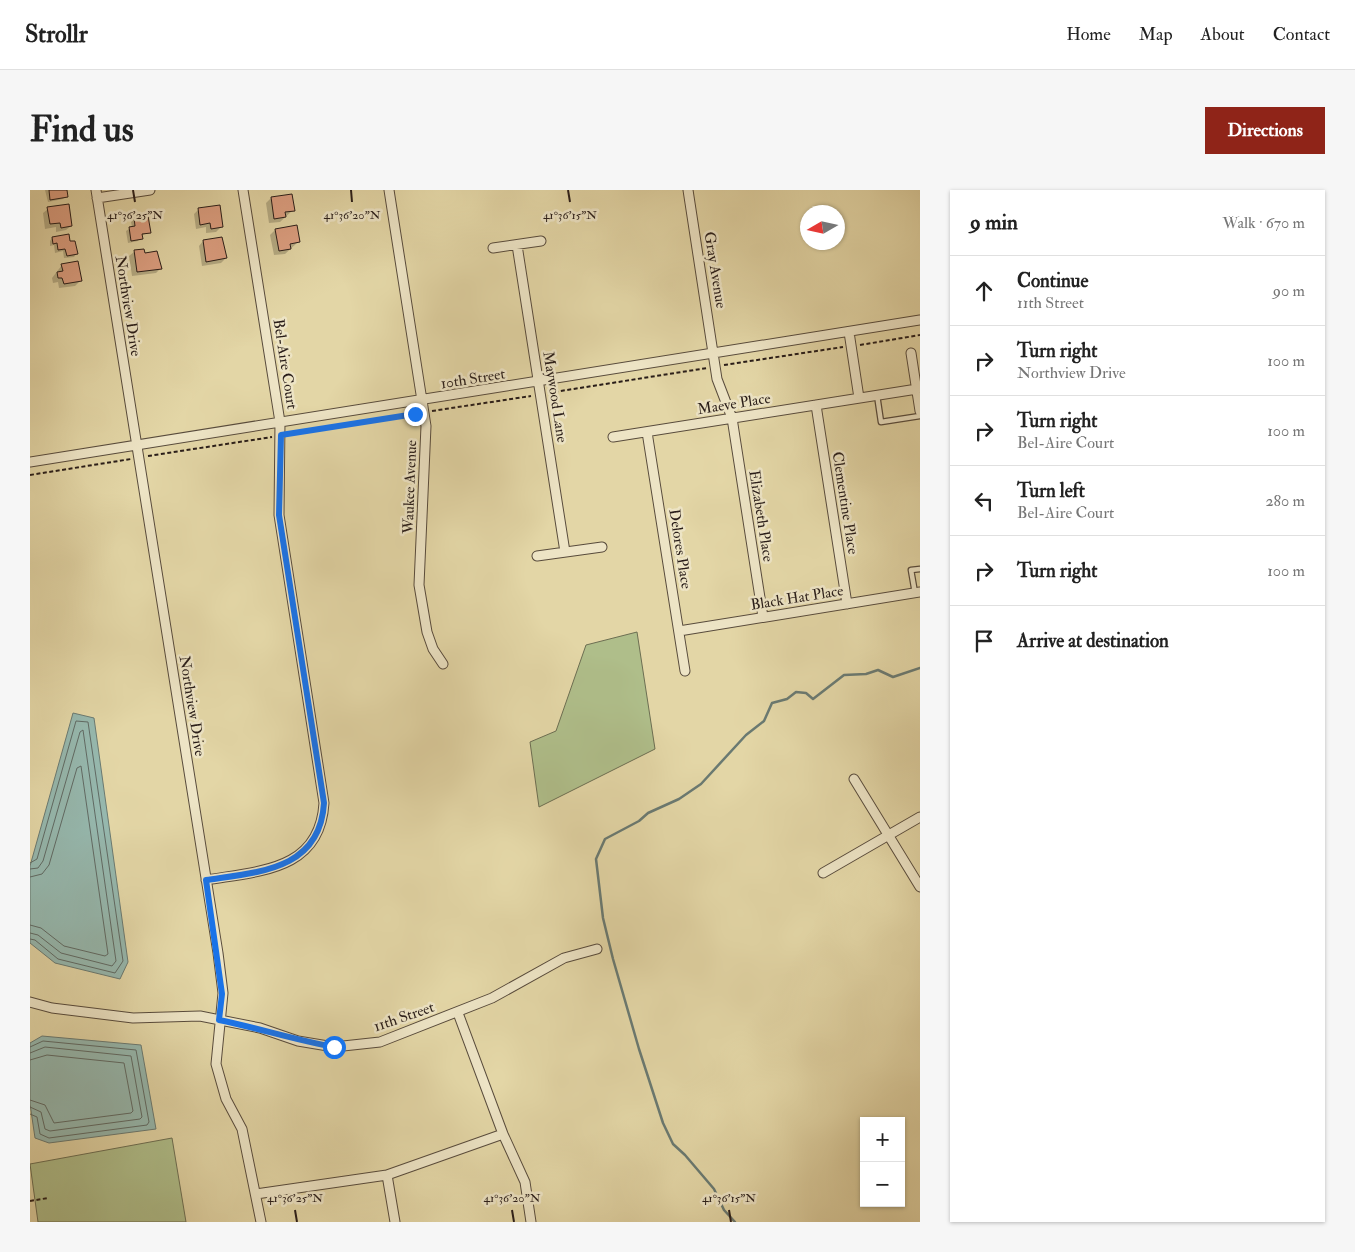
<!DOCTYPE html>
<meta charset="utf-8">
<style>
body{margin:0;font-family:"IM FELL Double Pica",serif;background:#f6f6f6;color:#222}
.controls{position:absolute;right:15px;bottom:15px;display:grid;overflow:hidden;border-radius:0px;box-shadow:0 1px 4px #0004}
.controls button{width:45px;height:45px;display:grid;place-items:center;padding:0;border:0;border-bottom:1px solid #e0e0e0;background:#fff;color:#222;font:25px sans-serif}
.compass{position:absolute;left:770px;top:15px;width:45px;height:45px;border-radius:50%;background:#fff;box-shadow:0 1px 4px #0004;rotate:261deg}
.stop{position:absolute;width:15px;height:15px;margin:-11px;border:4px solid #1a73e8;border-radius:50%;background:#fff}
.stop.end{background:#1a73e8;border-color:#fff;box-shadow:0 1px 5px #0008}
.list{margin:0;padding:0;list-style:none}
h2{display:flex;justify-content:space-between;align-items:center;height:65px;margin:0;padding:0 20px;font-size:21px}
h2 small{font-size:16px;font-weight:400;color:#767676}
.list li{display:grid;grid-template-columns:32px 1fr auto;gap:15px;align-items:center;box-sizing:border-box;height:70px;padding:0 20px;border-top:1px solid #e0e0e0}
.list b{display:block;font-size:19px;white-space:nowrap}
.list p{margin:0;font-size:16px;white-space:nowrap;color:#767676}
.list em{font-size:16px;font-style:normal;color:#767676}
.icon{flex:none;width:28px;height:28px;fill:none;stroke:currentColor;stroke-width:2;stroke-linecap:round;stroke-linejoin:round}
.map{position:relative;flex:none;width:890px;height:1032px;overflow:hidden;border-radius:0px}
header{display:flex;align-items:center;gap:30px;box-sizing:border-box;height:70px;padding:0 25px;background:#fff;border-bottom:1px solid #e0e0e0}
header strong{font-size:24px}
nav{display:flex;gap:28px;margin-inline-start:auto;font-size:18px}
.intro{display:flex;align-items:center;justify-content:space-between;box-sizing:border-box;height:120px;padding:0 30px}
h1{margin:0;font-size:35px}
.button{padding:12px 22px;border-radius:0px;background:#8f2418;color:#fff;font-size:18px;font-weight:700}
main{display:flex;gap:30px;padding:0 30px}
aside{flex:1;background:#fff;border-radius:0px;box-shadow:0 1px 4px #0004}
.map>svg:first-child{display:block}
.green{fill:#afbe8a;stroke:#6c6e52}
.water{fill:#96b8ae;stroke:#6a7a72}
.shadow{fill:#0003}
.lines{fill:none;stroke-linecap:round;stroke-linejoin:round}
.shore{stroke:#606a64;stroke-width:1}
.stream{stroke:#6a7a72;stroke-width:2.5}
.building{fill:#dd9f81;stroke:#291d19}
.lane-casing{stroke:#584b3c;stroke-width:7}
.street-casing{stroke:#584b3c;stroke-width:11}
.path{stroke:#291d19;stroke-width:2;stroke-dasharray:4 2.5;stroke-linecap:butt}
.lane{stroke:#ede4c5;stroke-width:4.5}
.street{stroke:#ede4c5;stroke-width:9}
.route{stroke:#1a73e8;stroke-width:6}
.ticks{fill:none;stroke:#291d19;stroke-width:2}
.labels{text-anchor:middle;dominant-baseline:central;stroke-width:5;stroke-linejoin:round;paint-order:stroke}
.street-label{font-size:15px;fill:#291d19;stroke:#ede4c5}
.ticks-label{font-size:12px;text-anchor:middle;fill:#291d19;stroke:#ede4c5;stroke-width:5;stroke-linejoin:round;paint-order:stroke}
</style>
<header>
<strong>Strollr</strong>
<nav><a>Home</a><a>Map</a><a>About</a><a>Contact</a></nav>
</header>
<div class="intro"><h1>Find us</h1><a class="button">Directions</a></div>
<main>
<div class="map">
<svg width="890" height="1032" viewBox="0 0 890 1032">
<rect width="100%" height="100%" fill="#e3d6a6"/>
<filter id="stains"><feTurbulence type="fractalNoise" baseFrequency=".004" numOctaves="4"/><feColorMatrix values="0 0 0 0 .2 0 0 0 0 .09 0 0 0 0 .02 0 0 0 .5 -.17"/></filter>
<radialGradient id="worn" r=".72"><stop offset=".6" stop-color="#630" stop-opacity="0"/><stop offset="1" stop-color="#630" stop-opacity=".3"/></radialGradient>
<path class="green" d="M607,442L625,559L509,617L500,552L526,541L556,455Z
M142,948L156,1032H8L0,974Z"/>
<path class="water" d="M43,523L64,528L98,772L90,789L25,773L0,753V676Z
M12,846L111,855L126,939L19,953L5,948L0,914V853Z"/>
<path class="shadow" d="M15,0H35L36,6L33,9L18,12Z
M241,8L263,20L250,32L239,33L236,13Z
M18,19L41,36L36,40L26,42V37L15,39L13,23Z
M169,19L191,37L186,42L176,43V37L166,39L164,24Z
M117,27L119,42L111,46L108,51L98,53L96,41L102,37L101,32L104,29Z
M245,40L268,52L255,64L244,65L240,45Z
M22,48L39,53L46,64L44,67L34,68L33,61L25,63L24,55L20,56V51Z
M173,51L194,57L196,68L191,73L172,76L169,56Z
M113,60L114,65L130,73L131,78L126,83L102,86L99,66L104,62Z
M32,75L50,91L45,96L29,98L28,92L23,93L22,88Z"/>
<g class="lines">
<path class="shore" d="M0,673L7,669L46,531L58,532L93,771L85,783L28,769L5,750L0,749
M0,679L8,678L13,671L50,542L53,540L86,771L82,776L31,763L8,745L0,743
M0,687L12,684L19,675L47,578L51,576L78,764L75,766L34,756L11,738L0,735
M0,857L13,851L106,860L119,932L117,935L19,948L10,944L7,927L0,924
M0,863L15,857L101,866L112,927L110,929L20,941L15,939L11,922L0,917
M0,870L17,865L94,873L103,921L101,923L24,933L15,915L0,910"/>
<path class="stream" d="M705,1032L694,1020L684,999L655,965L643,954L633,933L609,859L583,769L573,728L566,669L575,649L609,631L618,623L649,609L671,594L716,545L734,531L742,513L757,509L766,502L776,503L783,509L814,485L836,484L848,480L863,487L890,478"/>
</g>
<path class="building" d="M19,0H37L38,7L20,10Z
M262,4L265,21L255,22L256,27L244,29L241,7Z
M39,14L42,36L31,38L30,33L20,34L17,17Z
M190,15L193,37L181,39L180,33L170,35L168,18Z
M118,26L121,43L112,44L113,49L101,51L99,37L105,36L104,28Z
M267,35L270,52L260,54L261,59L249,61L245,39Z
M39,44L40,51H45L48,64L37,66L35,59L28,60L27,53L23,54L22,47Z
M192,47L197,68L176,72L173,50Z
M114,59L115,63L127,61L132,79L107,82L104,60Z
M48,71L52,91L34,94L32,88H28L27,82L33,81L31,74Z"/>
<g class="lines">
<g class="lane-casing">
<path id="lane" d="M847,205L851,232L890,226
M885,403L881,380L890,379"/>
</g>
<g class="street-casing">
<path id="street" d="M66,0L188,763L193,803L186,874L196,909L212,939L231,1032
M359,0L396,236L389,395L397,442L403,459L413,474
M658,0L687,189L702,228L733,427
M67,8L120,0
M487,55L535,362
M463,58L511,51
M819,142L829,208
M881,163L890,221
M786,215L817,414
M617,242L655,481
M583,247L887,199
M0,272L890,130
M507,366L572,357
M649,441L890,402
M824,589L890,697
M793,683L890,627
M176,690C229,681 290,681 294,613L249,325L250,232L213,0
M0,812L22,818L103,828L170,826L230,838L268,851L304,857L350,852L462,808L534,768L567,759
M428,823L473,944L495,992L501,1032
M357,985L365,1032
M226,1004L357,985L473,944"/>
</g>
<path class="path" d="M830,155L890,145
M694,175L813,157
M518,203L677,178
M402,221L501,206
M259,244L385,224
M118,266L242,247
M0,285L101,269
M0,1011L18,1008"/>
<use href="#lane" class="lane"/>
<use href="#street" class="street"/>
</g>
<g class="lines">
<path class="route" d="M304,857C265,850 228,838 189,830L192,804L176,690C229,682 290,680 294,613L249,325L251,245L385,224"/>
</g>
<path class="ticks" d="M103,0L105,12M321,0L322,12M538,0L540,12M265,1020L267,1032M482,1020L484,1032M699,1020L701,1032"/>
<g class="labels">
<g class="street-label">
<text transform="translate(685 80) rotate(81)">Gray Avenue</text>
<text transform="translate(98 116) rotate(81)">Northview Drive</text>
<text transform="translate(255 174) rotate(81)">Bel-Aire Court</text>
<text transform="translate(443 189) rotate(-9)">10th Street</text>
<text transform="translate(525 207) rotate(81)">Maywood Lane</text>
<text transform="translate(704 214) rotate(-9)">Maeve Place</text>
<text transform="translate(380 297) rotate(-88)">Waukee Avenue</text>
<text transform="translate(815 313) rotate(81)">Clementine Place</text>
<text transform="translate(731 326) rotate(81)">Elizabeth Place</text>
<text transform="translate(650 359) rotate(81)">Delores Place</text>
<text transform="translate(767 408) rotate(-9)">Black Hat Place</text>
<text transform="translate(162 516) rotate(81)">Northview Drive</text>
<text transform="translate(374 827) rotate(-19)">11th Street</text>
</g>
</g>
<g class="ticks-label">
<text x="105" y="29">41°36'25"N</text>
<text x="322" y="29">41°36'20"N</text>
<text x="540" y="29">41°36'15"N</text>
<text x="265" y="1012">41°36'25"N</text>
<text x="482" y="1012">41°36'20"N</text>
<text x="699" y="1012">41°36'15"N</text>
</g>
<rect width="100%" height="100%" filter="url(#stains)"/>
<rect width="100%" height="100%" fill="url(#worn)"/>
</svg>
<div class="controls">
<button>+</button>
<button>−</button>
</div>
<svg class="compass" viewBox="-18 -18 36 36"><path d="M0-13l5 13h-10z" fill="#e53935"/><path d="M0 13l5-13h-10z" fill="#767676"/></svg>
<div class="stop" style="left:304px;top:857px"></div>
<div class="stop end" style="left:385px;top:224px"></div>
</div>
<aside>
<h2>9 min<small>Walk · 670 m</small></h2>
<ul class="list">
<li><svg class="icon" aria-label="ahead" viewBox="0 0 24 24"><path d="M12 20V5M6 11l6-6 6 6"/></svg><div><b>Continue</b><p>11th Street</p></div><em>90 m</em></li>
<li><svg class="icon" aria-label="right" viewBox="0 0 24 24"><path d="M7 20v-9h11M14 6l5 5-5 5"/></svg><div><b>Turn right</b><p>Northview Drive</p></div><em>100 m</em></li>
<li><svg class="icon" aria-label="right" viewBox="0 0 24 24"><path d="M7 20v-9h11M14 6l5 5-5 5"/></svg><div><b>Turn right</b><p>Bel-Aire Court</p></div><em>100 m</em></li>
<li><svg class="icon" aria-label="left" viewBox="0 0 24 24"><path d="M17 20v-9H6M10 6l-5 5 5 5"/></svg><div><b>Turn left</b><p>Bel-Aire Court</p></div><em>280 m</em></li>
<li><svg class="icon" aria-label="right" viewBox="0 0 24 24"><path d="M7 20v-9h11M14 6l5 5-5 5"/></svg><div><b>Turn right</b></div><em>100 m</em></li>
<li><svg class="icon" aria-label="arrive" viewBox="0 0 24 24"><path d="M6 21V4h12l-3 4 3 4H6"/></svg><div><b>Arrive at destination</b></div></li>
</ul>
</aside>
</main>
